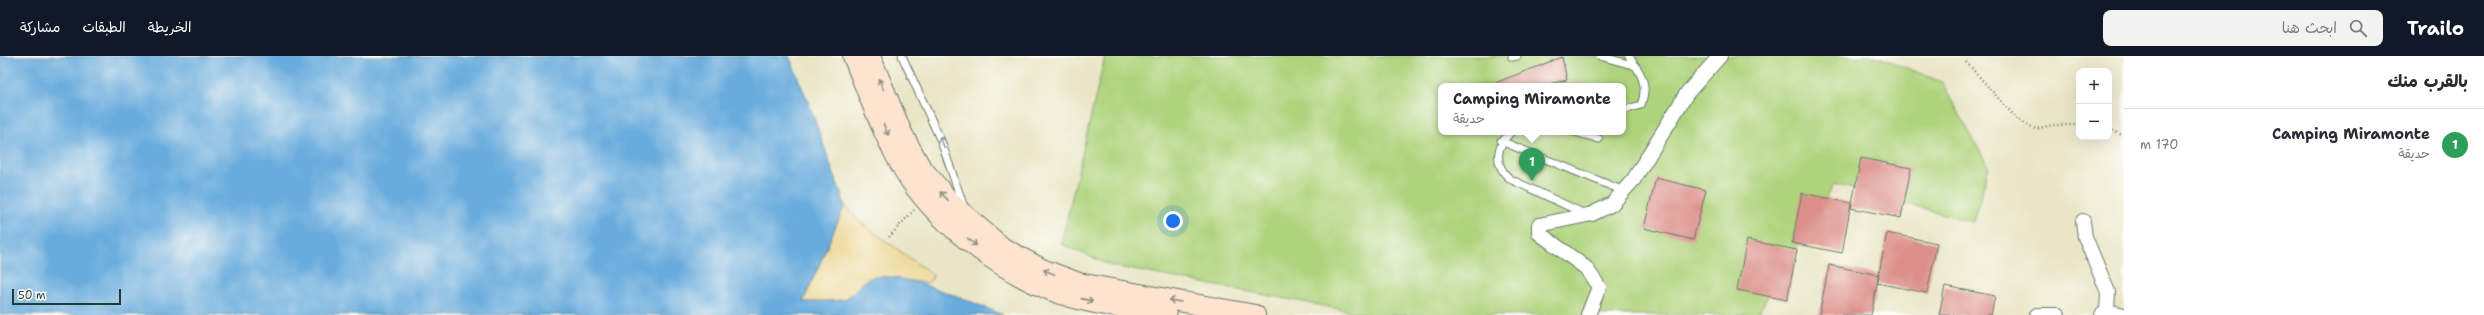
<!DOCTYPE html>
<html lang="ar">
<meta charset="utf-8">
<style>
body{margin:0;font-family:"Shantell Sans","Playpen Sans Arabic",sans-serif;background:#f2f2f3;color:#2b2b33;direction:rtl}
.controls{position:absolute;right:12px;top:12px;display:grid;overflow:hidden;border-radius:8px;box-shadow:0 4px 16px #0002}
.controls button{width:36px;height:36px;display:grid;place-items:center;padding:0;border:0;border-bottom:1px solid #e1e1e2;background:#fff;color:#2b2b33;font:20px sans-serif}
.scale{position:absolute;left:12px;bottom:10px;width:109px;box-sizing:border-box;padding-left:4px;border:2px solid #1f3d34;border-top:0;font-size:11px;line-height:14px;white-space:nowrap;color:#1f3d34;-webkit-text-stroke:3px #fdfcf7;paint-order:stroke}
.you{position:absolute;left:1173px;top:165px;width:14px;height:14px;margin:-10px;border:3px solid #fff;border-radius:50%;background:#1a73e8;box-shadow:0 0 0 6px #1a73e833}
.badge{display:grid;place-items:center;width:26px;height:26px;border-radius:50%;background:#111827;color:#fff;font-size:13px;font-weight:700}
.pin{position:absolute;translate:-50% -33px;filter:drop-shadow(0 1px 2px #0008)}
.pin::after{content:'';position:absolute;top:21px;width:14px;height:12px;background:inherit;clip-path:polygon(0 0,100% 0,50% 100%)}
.popup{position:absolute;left:1438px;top:27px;width:188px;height:52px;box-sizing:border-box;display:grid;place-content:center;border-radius:8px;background:#fff;filter:drop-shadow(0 1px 3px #0005);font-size:13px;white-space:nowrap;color:#7c7c81}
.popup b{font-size:15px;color:#2b2b33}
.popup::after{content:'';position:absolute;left:50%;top:100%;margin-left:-8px;border:8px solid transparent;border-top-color:#fff}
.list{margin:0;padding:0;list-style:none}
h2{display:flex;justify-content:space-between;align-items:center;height:52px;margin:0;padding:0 16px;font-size:17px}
h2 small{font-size:13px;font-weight:400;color:#7c7c81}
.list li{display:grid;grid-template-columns:26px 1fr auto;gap:12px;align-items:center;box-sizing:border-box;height:72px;padding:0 16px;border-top:1px solid #e1e1e2}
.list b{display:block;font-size:15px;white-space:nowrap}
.list p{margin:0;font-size:13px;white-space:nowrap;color:#7c7c81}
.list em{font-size:13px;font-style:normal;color:#7c7c81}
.icon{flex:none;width:22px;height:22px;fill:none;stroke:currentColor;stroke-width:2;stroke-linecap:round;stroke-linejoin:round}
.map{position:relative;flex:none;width:2124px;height:259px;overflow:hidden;direction:ltr}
header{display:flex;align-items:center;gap:24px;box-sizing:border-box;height:56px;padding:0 20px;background:#111827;color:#fff}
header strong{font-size:19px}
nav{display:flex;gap:22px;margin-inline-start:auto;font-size:14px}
.search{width:280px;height:36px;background:#f2f2f3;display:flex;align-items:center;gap:10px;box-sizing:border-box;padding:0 14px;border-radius:8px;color:#7c7c81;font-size:15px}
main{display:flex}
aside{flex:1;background:#fff}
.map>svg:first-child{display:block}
.green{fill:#afd37c;stroke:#678858;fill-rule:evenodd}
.sand{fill:#eeda9e;stroke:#868c69}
.water{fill:#68abdd;stroke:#447488}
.building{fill:#dc8f8a}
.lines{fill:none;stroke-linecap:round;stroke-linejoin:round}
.service-casing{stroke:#667867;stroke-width:9}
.minor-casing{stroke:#667867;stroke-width:16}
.secondary-casing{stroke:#667867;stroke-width:22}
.path{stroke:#667867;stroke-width:2.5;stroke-dasharray:1 3;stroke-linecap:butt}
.service{stroke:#fff;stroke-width:7}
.minor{stroke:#fff;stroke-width:14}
.secondary{stroke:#fde4d0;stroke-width:20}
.oneway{stroke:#8e9082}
.oneway2{stroke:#8f9e9a}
</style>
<header>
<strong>Trailo</strong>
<div class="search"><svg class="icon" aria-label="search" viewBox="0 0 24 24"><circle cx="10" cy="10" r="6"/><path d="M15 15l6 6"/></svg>ابحث هنا</div>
<nav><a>الخريطة</a><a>الطبقات</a><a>مشاركة</a></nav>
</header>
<main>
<aside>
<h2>بالقرب منك<small></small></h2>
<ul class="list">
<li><span class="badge" style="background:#2e9e5b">1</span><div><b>Camping Miramonte</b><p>حديقة</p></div><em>170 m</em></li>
</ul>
</aside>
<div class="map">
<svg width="2124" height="259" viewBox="0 0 2124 259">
<rect width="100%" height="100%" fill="#fdfcf7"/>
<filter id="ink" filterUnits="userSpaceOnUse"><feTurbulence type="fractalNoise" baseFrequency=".025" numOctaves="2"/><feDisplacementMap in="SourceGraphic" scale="8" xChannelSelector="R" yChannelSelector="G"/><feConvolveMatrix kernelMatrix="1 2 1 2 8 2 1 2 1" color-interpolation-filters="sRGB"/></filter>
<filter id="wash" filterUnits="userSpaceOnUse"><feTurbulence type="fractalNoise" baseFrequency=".012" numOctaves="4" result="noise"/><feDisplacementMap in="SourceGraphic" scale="16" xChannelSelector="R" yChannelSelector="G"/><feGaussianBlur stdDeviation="0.9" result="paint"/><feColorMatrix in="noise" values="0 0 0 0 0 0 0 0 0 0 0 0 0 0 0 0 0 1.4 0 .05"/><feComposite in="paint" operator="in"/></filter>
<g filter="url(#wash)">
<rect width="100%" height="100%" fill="#eae5c6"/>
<path class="green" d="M1105,0H1876L1942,26L1989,112L1973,166L1834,128L1757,259H1371L1112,210L1061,188ZM1441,30H1623V76H1441Z"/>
<path class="sand" d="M845,149L860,166L933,219L932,223L927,227L883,221L868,223L845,244L803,246Z"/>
<path class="water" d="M0,0H789L809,48L845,149L803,246L845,244C852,238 864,223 873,221C899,215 978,248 1003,259H0Z"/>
<g id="blocks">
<path class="building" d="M1562,1L1567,24L1540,30H1487Z
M1861,102L1911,112L1901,162L1851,152Z
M1656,122L1706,134L1693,184L1644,172Z
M1802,137L1851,147L1842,197L1792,187Z
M1887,177L1937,187L1927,237L1877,227Z
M1747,184L1797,194L1787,244L1737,234Z
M1829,209L1879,219L1871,259H1819Z
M1945,230L1995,240L1991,259H1939Z"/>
</g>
</g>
<g filter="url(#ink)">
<use href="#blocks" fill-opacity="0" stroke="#667867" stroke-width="1"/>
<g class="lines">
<g class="service-casing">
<path id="service" d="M902,0L941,85L965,154
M1600,0L1636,10
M1512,1L1517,0
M1623,54L1641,49C1649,29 1641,17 1629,0
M1511,76C1496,90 1493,108 1510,123L1585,158
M1575,76L1599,83
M1501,85L1624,135"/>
</g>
<g class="minor-casing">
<path id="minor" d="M2083,165L2085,181L2108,236L2107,255L2102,259
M2107,255L2124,259
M1588,259L1599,231L1586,212L1539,177V169L1592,158L1612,148L1634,123L1687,37L1720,0
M2037,259H2058"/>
</g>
<g class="secondary-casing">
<path id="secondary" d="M853,0C868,37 888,92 910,124C943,172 1007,220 1061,238C1095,249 1131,253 1166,259
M870,0L902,77L920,110L952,148L1003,192L1042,213L1079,227L1255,259"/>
</g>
<path class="path" d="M1966,6L2018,64L2036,73L2052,69H2079
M2109,73L2124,80
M889,181L914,154"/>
<use href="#service" class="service"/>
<use href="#minor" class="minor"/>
<use href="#secondary" class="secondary"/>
</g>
<defs><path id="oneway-shaft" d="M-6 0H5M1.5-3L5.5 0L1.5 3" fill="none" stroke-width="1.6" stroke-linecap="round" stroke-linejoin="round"/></defs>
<g class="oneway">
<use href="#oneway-shaft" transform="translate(881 28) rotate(-113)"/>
<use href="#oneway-shaft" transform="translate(886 74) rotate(66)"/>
<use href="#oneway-shaft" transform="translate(944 140) rotate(-133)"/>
<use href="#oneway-shaft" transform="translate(972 186) rotate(39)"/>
<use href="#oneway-shaft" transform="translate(1049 216) rotate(-158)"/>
<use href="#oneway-shaft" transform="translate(1087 244) rotate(13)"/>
<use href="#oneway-shaft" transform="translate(1175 245) rotate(-170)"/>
</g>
<use class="oneway2" href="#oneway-shaft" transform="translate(942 86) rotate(-114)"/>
</g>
</svg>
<div class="controls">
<button>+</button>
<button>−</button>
</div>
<div class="scale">50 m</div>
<div class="you"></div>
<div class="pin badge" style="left:1532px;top:125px;background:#2e9e5b">1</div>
<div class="popup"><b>Camping Miramonte</b>حديقة</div>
</div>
</main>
